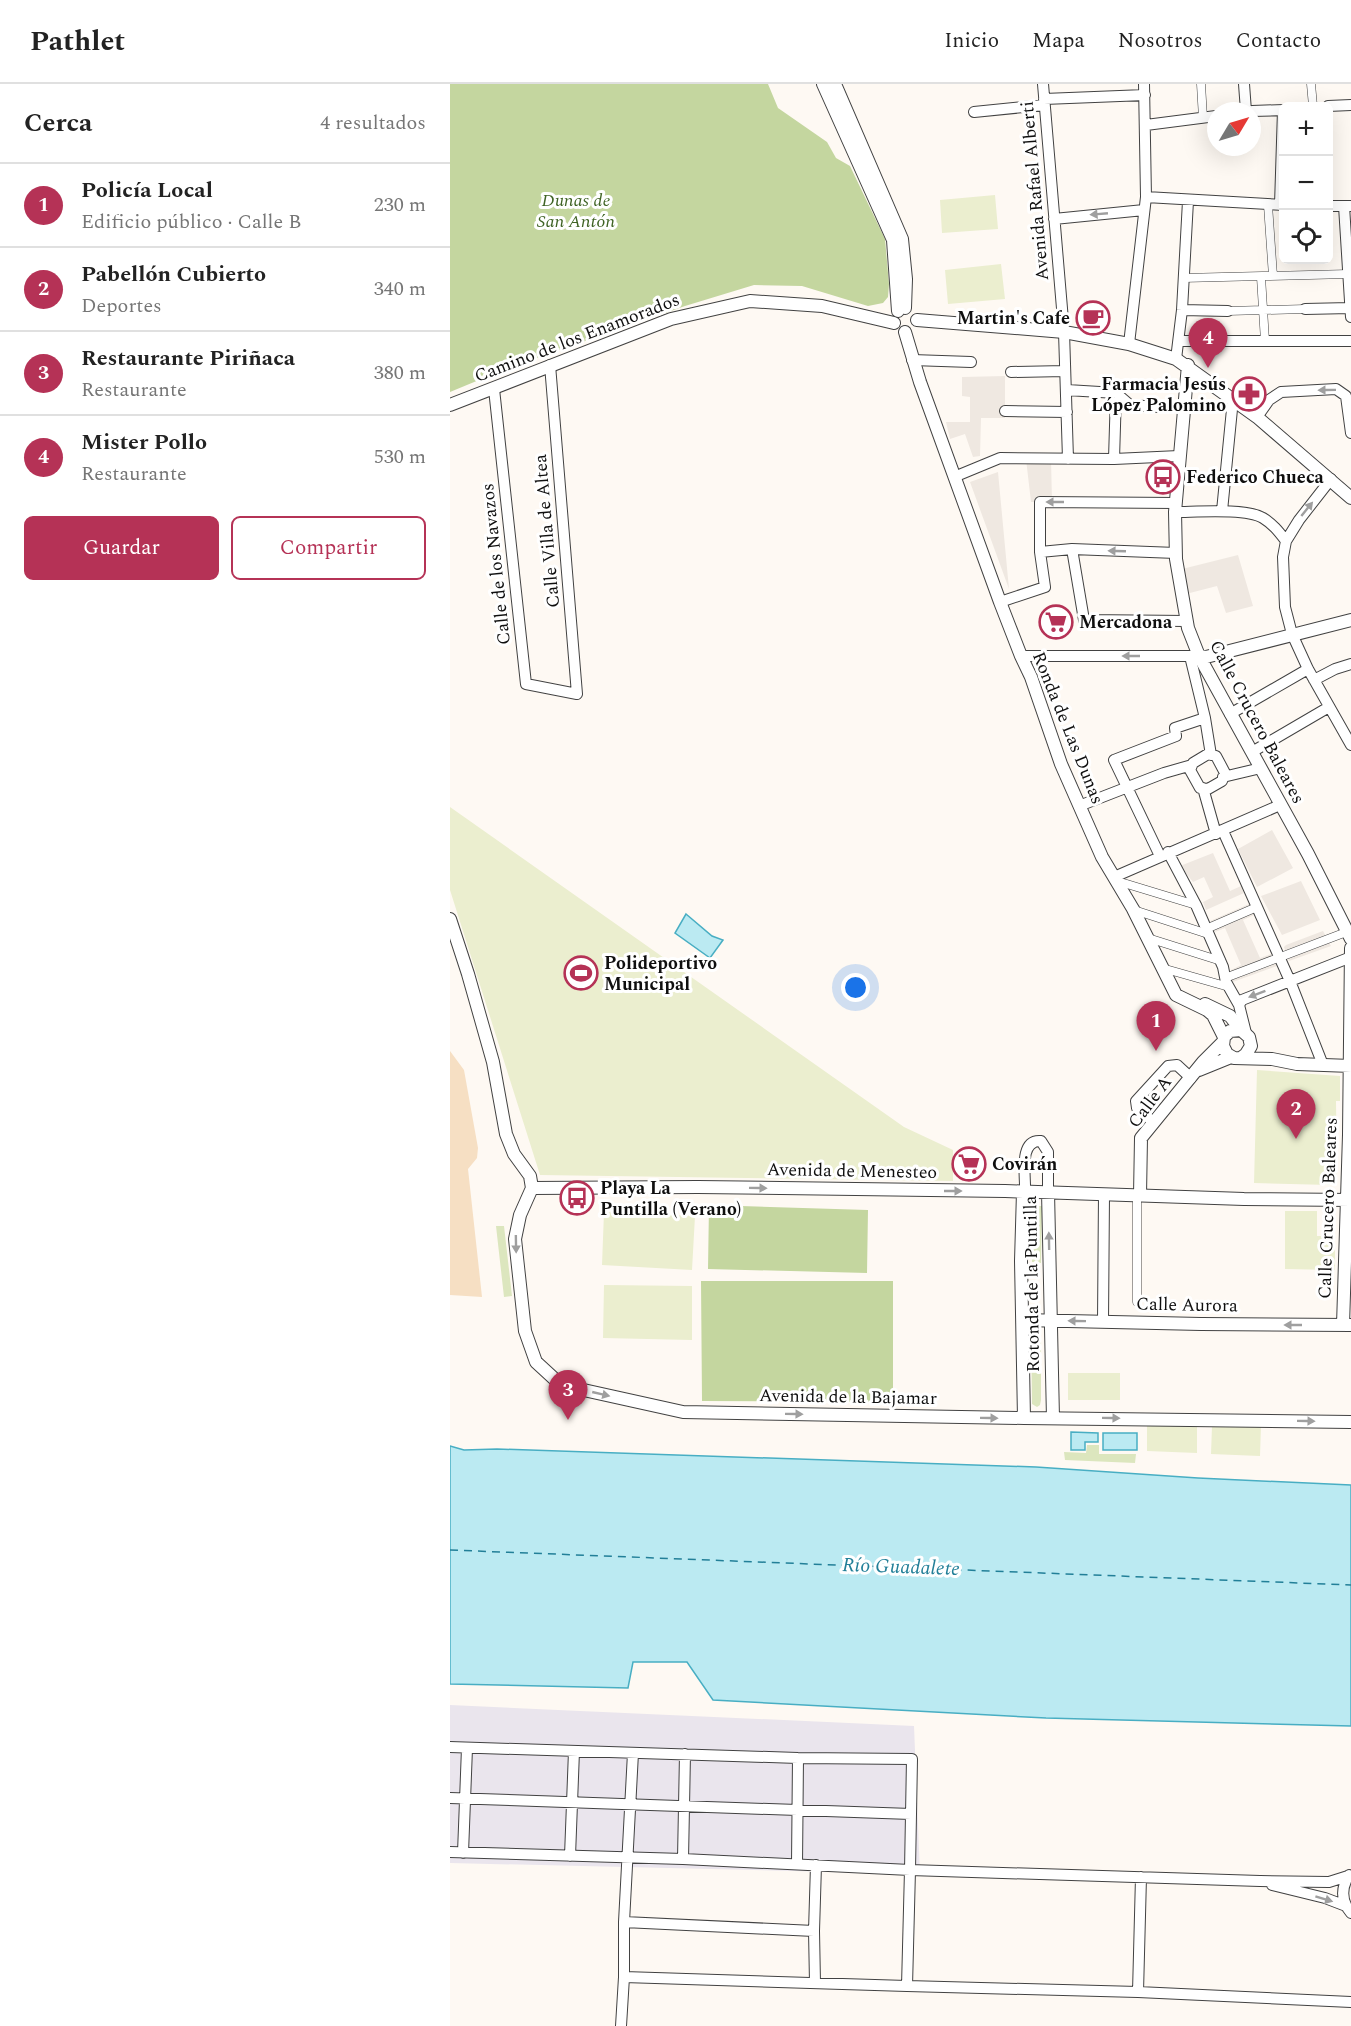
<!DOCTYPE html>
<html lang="es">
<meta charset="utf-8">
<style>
body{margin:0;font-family:Spectral,serif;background:#f6f6f6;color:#222}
.controls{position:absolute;right:18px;top:18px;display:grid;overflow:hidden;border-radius:9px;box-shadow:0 6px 24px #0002}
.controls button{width:54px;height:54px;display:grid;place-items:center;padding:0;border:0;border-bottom:2px solid #e0e0e0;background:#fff;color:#222;font:30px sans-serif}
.compass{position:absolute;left:757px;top:18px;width:54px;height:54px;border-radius:50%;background:#fff;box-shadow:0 6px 24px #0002;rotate:52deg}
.you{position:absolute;left:406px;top:904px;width:21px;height:21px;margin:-15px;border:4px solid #fff;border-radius:50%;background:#1a73e8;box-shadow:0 0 0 9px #1a73e833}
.badge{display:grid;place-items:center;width:39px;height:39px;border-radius:50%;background:#b53256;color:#fff;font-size:20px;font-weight:700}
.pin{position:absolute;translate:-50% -50px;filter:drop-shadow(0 2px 3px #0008)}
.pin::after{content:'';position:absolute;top:32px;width:21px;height:18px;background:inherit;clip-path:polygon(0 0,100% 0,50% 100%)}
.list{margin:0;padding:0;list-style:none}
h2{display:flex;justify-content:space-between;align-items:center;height:78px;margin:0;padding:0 24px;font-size:26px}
h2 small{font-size:20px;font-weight:400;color:#767676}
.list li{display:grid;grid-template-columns:39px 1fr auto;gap:18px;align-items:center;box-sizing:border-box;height:84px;padding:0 24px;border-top:2px solid #e0e0e0}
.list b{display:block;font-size:22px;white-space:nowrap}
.list p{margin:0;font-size:20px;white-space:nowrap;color:#767676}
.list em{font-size:20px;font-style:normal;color:#767676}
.actions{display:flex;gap:12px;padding:18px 24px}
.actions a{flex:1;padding:14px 0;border:2px solid #b53256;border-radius:9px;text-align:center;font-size:21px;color:#b53256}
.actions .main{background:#b53256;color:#fff}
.icon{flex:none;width:33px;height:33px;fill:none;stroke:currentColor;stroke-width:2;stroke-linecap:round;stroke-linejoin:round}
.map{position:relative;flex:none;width:901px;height:1942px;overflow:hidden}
header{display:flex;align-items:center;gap:36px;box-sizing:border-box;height:84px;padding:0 30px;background:#fff;border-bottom:2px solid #e0e0e0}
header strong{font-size:28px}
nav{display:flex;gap:33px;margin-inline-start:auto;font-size:21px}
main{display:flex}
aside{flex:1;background:#fff}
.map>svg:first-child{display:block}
.industrial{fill:#eae5ed}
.green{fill:#dce6be}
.forest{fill:#c4d69f}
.sand{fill:#f6dfc3}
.pitch{fill:#ebeecf}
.plaza{fill:#efe8e1}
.water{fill:#bbeaf2;stroke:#48aec3;stroke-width:1.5}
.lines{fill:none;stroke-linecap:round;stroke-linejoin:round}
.ferry{stroke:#227f98;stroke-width:1.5;stroke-dasharray:8 6;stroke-linecap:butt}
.pedestrian-casing{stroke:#424242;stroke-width:9}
.minor-casing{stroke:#424242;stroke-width:12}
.tertiary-casing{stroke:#424242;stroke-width:14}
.pedestrian{stroke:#fff;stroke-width:8}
.minor{stroke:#fff;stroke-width:10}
.tertiary{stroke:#fff;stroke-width:12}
.oneway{fill:#9f9f9f}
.labels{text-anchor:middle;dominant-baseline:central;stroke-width:6;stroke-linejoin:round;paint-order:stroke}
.street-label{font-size:18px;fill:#0f0f0f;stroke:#fff}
.park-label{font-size:18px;font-style:italic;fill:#3f6324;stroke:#fff}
.poi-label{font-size:18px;font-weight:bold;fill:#0f0f0f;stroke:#fff;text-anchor:start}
.water-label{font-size:20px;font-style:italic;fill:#227f98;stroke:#fff}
</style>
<header>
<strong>Pathlet</strong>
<nav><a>Inicio</a><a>Mapa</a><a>Nosotros</a><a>Contacto</a></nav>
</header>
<main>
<aside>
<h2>Cerca<small>4 resultados</small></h2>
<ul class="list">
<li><span class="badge">1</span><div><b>Policía Local</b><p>Edificio público · Calle B</p></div><em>230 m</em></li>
<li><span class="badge">2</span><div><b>Pabellón Cubierto</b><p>Deportes</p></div><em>340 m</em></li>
<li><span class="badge">3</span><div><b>Restaurante Piriñaca</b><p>Restaurante</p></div><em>380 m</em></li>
<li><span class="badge">4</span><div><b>Mister Pollo</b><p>Restaurante</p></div><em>530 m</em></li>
</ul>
<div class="actions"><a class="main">Guardar</a><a>Compartir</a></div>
</aside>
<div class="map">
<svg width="901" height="1942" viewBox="0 0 901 1942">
<rect width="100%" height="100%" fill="#fef9f3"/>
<path class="industrial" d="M0,1621L464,1642L470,1790L0,1779Z"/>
<path class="green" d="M583,1122H592L591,1179L582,1178Z
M54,1142L62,1212L54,1213L46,1142Z
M584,1251H589L591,1256V1316L590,1321L587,1323L582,1320V1315L581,1254Z
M637,1361H649V1370H686L685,1379L615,1376L614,1368L636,1369Z"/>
<path class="forest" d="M0,0H318L328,24L377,58L386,74L400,82L435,155L439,200L438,213L433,219L418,222L352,202L304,201L235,222L78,277L36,287L29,296L0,308Z
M259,1121L418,1126L417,1189L258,1185Z
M251,1197H443V1318L252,1317Z"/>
<path class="sand" d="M0,967L14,986L28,1064L27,1074L18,1085L32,1213L0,1211Z"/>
<path class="pitch" d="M545,111L548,145L492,149L490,116Z
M551,180L555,215L498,220L495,186Z
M0,723L454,1043L503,1066V1097L90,1091L0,806Z
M807,986L890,992V1017H886L887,1094L880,1096V1101L804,1099Z
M835,1127H867V1152H885V1186L835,1185Z
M154,1128L245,1132L242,1186L152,1181Z
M154,1201L242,1202V1256L153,1254Z
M618,1289H670V1316H618Z
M697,1341L747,1342V1369L697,1367Z
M811,1341L810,1372L761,1370L762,1342Z"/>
<path class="plaza" d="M555,292V334H531L530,372L523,373L515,350L500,355L496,338H520V313L512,312V293Z
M576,375H601L602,418H581Z
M548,388L559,505L520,398Z
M788,471L803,522L776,529L767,502L732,511L728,486Z
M822,746L843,784L807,803L788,765Z
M763,769L780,807L791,802L794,809L756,826L753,818L763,813L754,793L743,798L730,782Z
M851,797L870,836L832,851L811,812Z
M799,820L804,831L793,836L810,874L821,870L827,882L780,899L781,886L791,881L775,844L765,848L760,837Z
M873,847L881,862L839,877L834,863L836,861Z"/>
<path class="water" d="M236,830L262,852L273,856L260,874L225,849Z
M621,1348L648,1349V1358H635V1366H621Z
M653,1349H687V1366H653Z
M0,1362L14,1366L47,1365L586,1383L748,1394L901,1401V1642L596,1634L263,1616L237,1578H183L178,1604L0,1600Z"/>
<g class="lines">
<path class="ferry" d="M0,1466L901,1501"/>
<g class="pedestrian-casing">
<path id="pedestrian" d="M751,0L753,34
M861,0L863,22
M818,121L823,192
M811,193L815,257
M733,194L898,190
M778,227L855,225
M667,797L746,821
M684,826L758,850
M756,845L807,823
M698,854L771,877
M712,884L779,903
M775,894L899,847
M687,1111V1218"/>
</g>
<g class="minor-casing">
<path id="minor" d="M593,0L614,248L618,375
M794,0L796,27
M594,15L695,11
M878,22L901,21
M802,27L834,26
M524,28L594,21
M696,41L766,32
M696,113L834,121
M830,121L833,26
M878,122H901
M894,122L901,233
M604,135L694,126
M855,225L900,224
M732,226L778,227
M729,257H901
M679,260L696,113L694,0
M726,275L732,226L738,117
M462,276L521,278
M561,288L615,287
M44,305L76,600L127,610L100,281
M617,306L666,309L680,321L709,323
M555,327L617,328
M807,333L819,316L831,308L886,305L896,312L901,349
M664,375L666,309
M504,393L550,374L664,375L729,372
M881,395L849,436L836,457L833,473L835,523L842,550L858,585L901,661
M772,427L783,315
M725,428C746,428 796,424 813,434C823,440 829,448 836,457
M590,468L622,465
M726,469L622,465L634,536L737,537
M550,518L595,503L590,468V418L726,419
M571,572H749
M740,572L755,634L761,671
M864,596L885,585L901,580
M780,630L858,585
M802,668L879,623
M758,670L766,672L775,689L772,697L758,705L750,704L740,686L743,679Z
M773,693L811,684
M753,704L766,750
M629,722L714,689L742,681
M773,747L840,897L873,981
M718,768L746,821L773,883L776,898L789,921
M710,772L664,676L726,652L725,644L755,634
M664,793L830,721
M796,949L789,921L792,916L901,873
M703,1038L687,1024L686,1017L718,982L727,981L741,994
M575,1108C576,1093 568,1055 591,1057L598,1068V1108
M653,1238L654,1110
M0,1663L348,1674L462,1675L460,1786L233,1775L0,1768
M0,1714L461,1730
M13,1769L17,1664
M120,1772L124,1667
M233,1775L235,1670
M347,1780L348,1674
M899,1791C891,1804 891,1817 901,1829
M691,1793L688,1908L457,1902L460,1786L810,1797L879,1798L898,1792
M822,1801L875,1814L896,1822
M174,1838L364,1847L366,1781
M364,1847L365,1899
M174,1893L457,1902
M688,1908L901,1918
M171,1942L174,1893V1838L183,1669"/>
</g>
<g class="tertiary-casing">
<path id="tertiary" d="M373,0L443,156L448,227
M385,0L452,155L456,195L455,224
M467,236L614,248L679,260L726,275L807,333L901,414
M455,248L470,298L550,518L571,572L581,593L611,680L652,773L683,825L726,911L757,926L763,931L774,953
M738,281L725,428L726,475L738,544L749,572L858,770L901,855
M0,321L221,235L300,217L372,222L444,239
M749,572L756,573L901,536
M0,835L18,890L43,978L56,1050L64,1070L80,1092L82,1104L70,1131L65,1155L75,1247L86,1278L111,1301L233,1328L574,1334L901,1338
M755,920L780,932L791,946
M792,973L796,970L801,962L799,953L791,946L780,947L774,953L773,962L777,970L784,974L822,975L847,980L901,982
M749,986L781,973
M82,1104L248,1103L555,1107L794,1115L901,1116
M573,1108L571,1177L574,1334
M598,1108L603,1334
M690,1111L691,1054L753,978L773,958
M573,1236L751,1240L901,1241
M893,1241L899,1051L901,864"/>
</g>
<use href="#pedestrian" class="pedestrian"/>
<use href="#minor" class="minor"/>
<use href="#tertiary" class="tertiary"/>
</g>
<defs><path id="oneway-solid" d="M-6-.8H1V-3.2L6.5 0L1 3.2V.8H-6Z" transform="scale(1.5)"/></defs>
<g class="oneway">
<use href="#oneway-solid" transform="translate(649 130) rotate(175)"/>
<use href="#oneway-solid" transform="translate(877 306) rotate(179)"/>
<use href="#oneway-solid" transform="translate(605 418) rotate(-180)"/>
<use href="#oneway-solid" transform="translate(857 425) rotate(-51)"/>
<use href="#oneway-solid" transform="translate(667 467) rotate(-178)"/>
<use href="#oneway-solid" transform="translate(681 572) rotate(180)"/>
<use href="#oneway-solid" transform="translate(807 910) rotate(159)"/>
<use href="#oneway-solid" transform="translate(308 1104) rotate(1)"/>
<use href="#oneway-solid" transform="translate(503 1107)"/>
<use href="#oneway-solid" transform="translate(599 1157) rotate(-91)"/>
<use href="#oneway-solid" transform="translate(66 1160) rotate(89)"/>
<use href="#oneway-solid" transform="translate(627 1237) rotate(-179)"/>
<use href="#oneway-solid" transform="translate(843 1241) rotate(-180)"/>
<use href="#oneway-solid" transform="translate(151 1310) rotate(13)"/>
<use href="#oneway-solid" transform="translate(344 1330) rotate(1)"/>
<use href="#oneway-solid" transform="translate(539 1334) rotate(1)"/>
<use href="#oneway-solid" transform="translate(661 1334) rotate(1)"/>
<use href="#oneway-solid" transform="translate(856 1337) rotate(1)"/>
<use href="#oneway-solid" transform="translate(874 1815) rotate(17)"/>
</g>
<defs>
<g id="cafe-ring" transform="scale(1.725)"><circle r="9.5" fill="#fff" stroke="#b53256" stroke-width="1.5"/><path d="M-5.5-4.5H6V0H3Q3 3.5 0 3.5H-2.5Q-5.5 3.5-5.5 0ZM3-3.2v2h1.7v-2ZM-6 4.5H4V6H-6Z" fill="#b53256"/></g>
<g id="pharmacy-ring" transform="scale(1.725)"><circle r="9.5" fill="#fff" stroke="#b53256" stroke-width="1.5"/><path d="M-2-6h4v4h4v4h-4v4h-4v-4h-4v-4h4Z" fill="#b53256"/></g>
<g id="bus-ring" transform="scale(1.725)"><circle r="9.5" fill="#fff" stroke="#b53256" stroke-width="1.5"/><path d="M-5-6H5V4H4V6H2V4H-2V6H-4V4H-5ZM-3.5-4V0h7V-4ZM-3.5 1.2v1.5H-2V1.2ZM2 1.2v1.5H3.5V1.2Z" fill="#b53256"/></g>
<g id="supermarket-ring" transform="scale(1.725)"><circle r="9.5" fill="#fff" stroke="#b53256" stroke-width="1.5"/><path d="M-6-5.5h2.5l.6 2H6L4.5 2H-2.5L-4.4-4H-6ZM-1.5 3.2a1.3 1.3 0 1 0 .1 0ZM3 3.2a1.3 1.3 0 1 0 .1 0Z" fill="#b53256"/></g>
<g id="stadium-ring" transform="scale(1.725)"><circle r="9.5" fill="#fff" stroke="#b53256" stroke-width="1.5"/><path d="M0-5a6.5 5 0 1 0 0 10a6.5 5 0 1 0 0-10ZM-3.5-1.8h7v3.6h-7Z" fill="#b53256"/></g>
</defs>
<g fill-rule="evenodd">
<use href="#cafe-ring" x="643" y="234"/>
<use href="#pharmacy-ring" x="799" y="310"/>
<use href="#bus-ring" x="713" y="393"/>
<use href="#supermarket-ring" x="606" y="538"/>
<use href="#stadium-ring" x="131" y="889"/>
<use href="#supermarket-ring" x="519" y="1080"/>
<use href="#bus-ring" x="127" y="1114"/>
</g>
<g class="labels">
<g class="street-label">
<text transform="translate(585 107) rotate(-95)">Avenida Rafael Alberti</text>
<text transform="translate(127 254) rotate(-21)">Camino de los Enamorados</text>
<text transform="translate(97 447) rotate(-95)">Calle Villa de Altea</text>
<text transform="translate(46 480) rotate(-96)">Calle de los Navazos</text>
<text transform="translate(807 638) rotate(62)">Calle Crucero Baleares</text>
<text transform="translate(618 644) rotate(68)">Ronda de Las Dunas</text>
<text transform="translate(700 1018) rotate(-53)">Calle A</text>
<text transform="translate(402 1087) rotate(1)">Avenida de Menesteo</text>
<text transform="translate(878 1124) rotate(-88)">Calle Crucero Baleares</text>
<text transform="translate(582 1200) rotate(-91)">Rotonda de la Puntilla</text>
<text transform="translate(737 1221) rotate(1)">Calle Aurora</text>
<text transform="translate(398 1313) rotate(1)">Avenida de la Bajamar</text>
</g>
<g class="park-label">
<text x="126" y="116">Dunas de<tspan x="126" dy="21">San Antón</tspan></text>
</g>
<g class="poi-label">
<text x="620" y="234" text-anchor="end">Martin's Cafe</text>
<text x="776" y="300" text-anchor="end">Farmacia Jesús<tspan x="776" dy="21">López Palomino</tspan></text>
<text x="736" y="393">Federico Chueca</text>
<text x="629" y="538">Mercadona</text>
<text x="154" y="879">Polideportivo<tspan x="154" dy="21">Municipal</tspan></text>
<text x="542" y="1080">Covirán</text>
<text x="150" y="1104">Playa La<tspan x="150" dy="21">Puntilla (Verano)</tspan></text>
</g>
<g class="water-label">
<text transform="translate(451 1483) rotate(2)">Río Guadalete</text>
</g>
</g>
</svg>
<div class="controls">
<button>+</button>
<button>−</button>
<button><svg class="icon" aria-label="locate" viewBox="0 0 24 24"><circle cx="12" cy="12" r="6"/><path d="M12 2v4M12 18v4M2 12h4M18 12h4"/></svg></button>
</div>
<svg class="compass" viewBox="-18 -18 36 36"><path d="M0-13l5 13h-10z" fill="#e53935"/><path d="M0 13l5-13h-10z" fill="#767676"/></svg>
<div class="you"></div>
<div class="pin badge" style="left:706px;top:967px">1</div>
<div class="pin badge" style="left:846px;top:1055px">2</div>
<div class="pin badge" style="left:118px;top:1336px">3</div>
<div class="pin badge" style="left:758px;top:284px">4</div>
</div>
</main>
